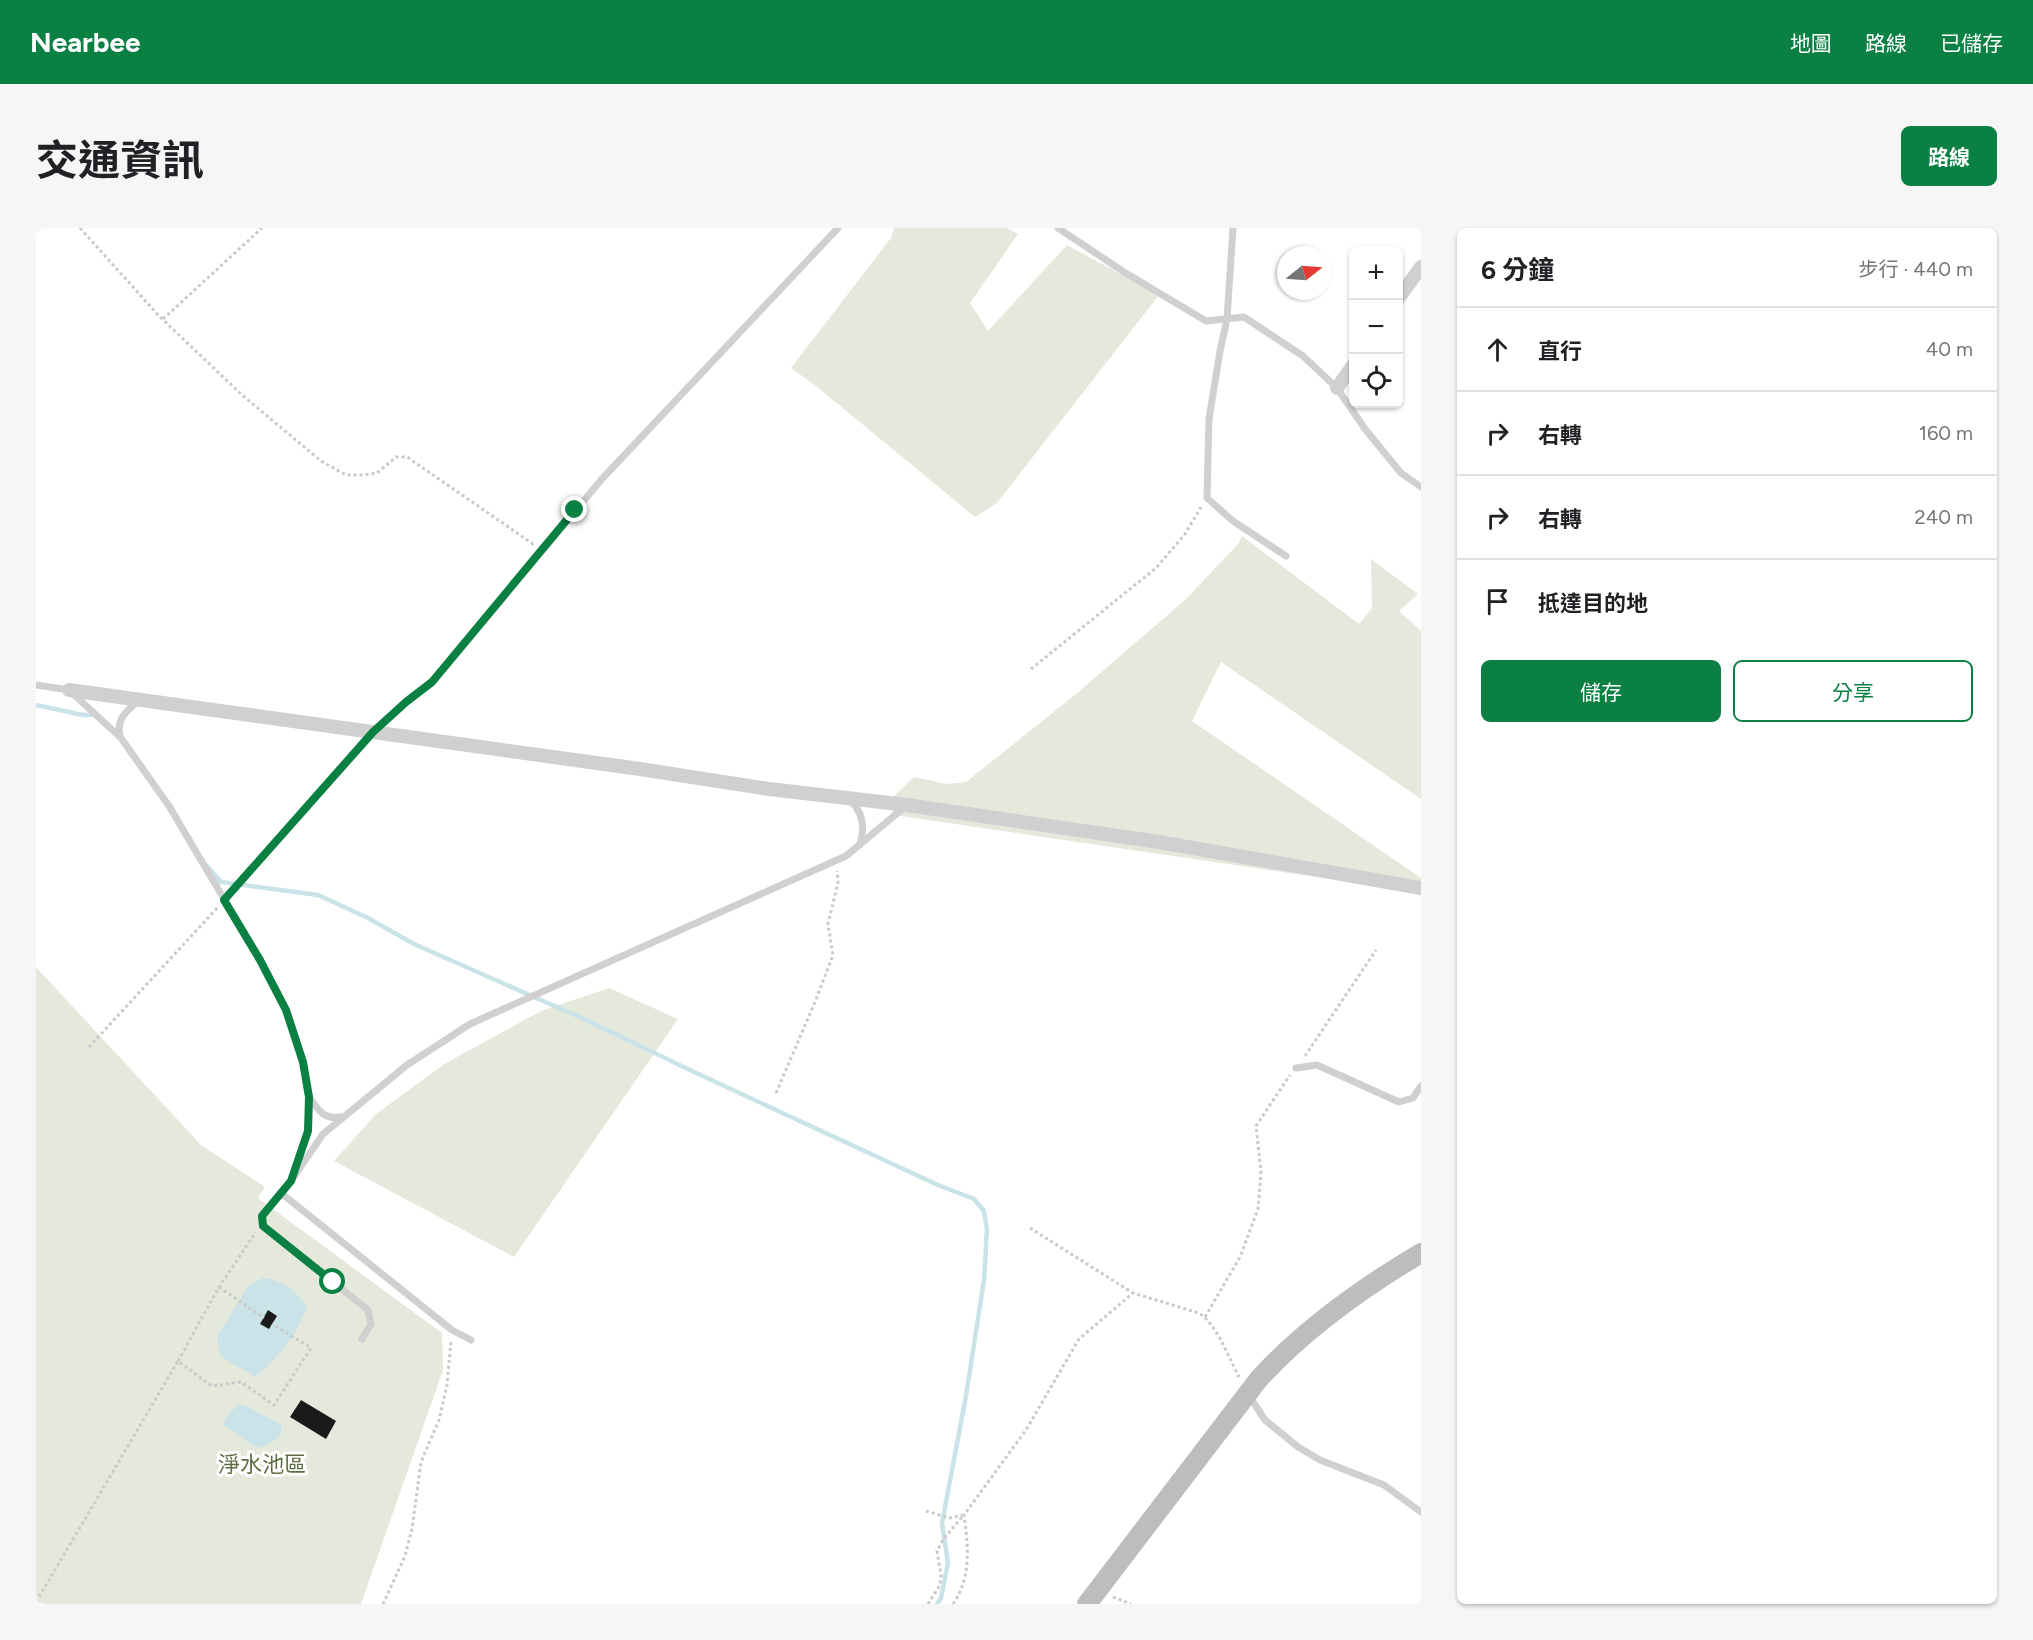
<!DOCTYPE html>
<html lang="zh-TW">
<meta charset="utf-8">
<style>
body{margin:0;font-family:Figtree,"Noto Sans TC",sans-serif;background:#f6f6f6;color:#202124}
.controls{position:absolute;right:18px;top:18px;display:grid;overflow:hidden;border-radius:9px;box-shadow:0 2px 4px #0004}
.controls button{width:54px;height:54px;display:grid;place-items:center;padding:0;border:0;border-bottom:2px solid #e0e0e0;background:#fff;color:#202124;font:30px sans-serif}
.compass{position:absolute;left:1241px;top:18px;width:54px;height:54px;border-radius:50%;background:#fff;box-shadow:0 2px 4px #0004;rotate:73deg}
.stop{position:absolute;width:18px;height:18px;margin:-14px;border:4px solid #0b8043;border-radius:50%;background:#fff}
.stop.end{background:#0b8043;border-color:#fff;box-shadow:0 2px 6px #0008}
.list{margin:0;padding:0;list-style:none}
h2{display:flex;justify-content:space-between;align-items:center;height:78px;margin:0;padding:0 24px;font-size:26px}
h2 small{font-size:20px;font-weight:400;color:#757577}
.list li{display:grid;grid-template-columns:39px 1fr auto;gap:18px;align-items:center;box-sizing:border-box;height:84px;padding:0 24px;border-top:2px solid #e0e0e0}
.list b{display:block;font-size:22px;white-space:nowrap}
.list em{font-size:20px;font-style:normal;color:#757577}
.actions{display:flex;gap:12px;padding:18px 24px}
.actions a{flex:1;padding:14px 0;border:2px solid #0b8043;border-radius:9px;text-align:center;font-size:21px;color:#0b8043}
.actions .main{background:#0b8043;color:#fff}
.icon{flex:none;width:33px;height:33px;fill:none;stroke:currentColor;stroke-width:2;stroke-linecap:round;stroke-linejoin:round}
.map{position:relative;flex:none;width:1385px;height:1376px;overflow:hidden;border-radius:9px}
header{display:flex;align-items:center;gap:36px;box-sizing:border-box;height:84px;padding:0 30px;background:#0b8043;color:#fff}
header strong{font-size:28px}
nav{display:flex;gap:33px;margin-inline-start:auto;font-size:21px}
.intro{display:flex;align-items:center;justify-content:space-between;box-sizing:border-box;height:144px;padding:0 36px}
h1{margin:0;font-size:42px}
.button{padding:15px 27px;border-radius:9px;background:#0b8043;color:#fff;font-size:21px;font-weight:700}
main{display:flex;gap:36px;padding:0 36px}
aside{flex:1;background:#fff;border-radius:9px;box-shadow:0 2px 4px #0004}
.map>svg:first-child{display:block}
.green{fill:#e5e9dc}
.water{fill:#cae3e8}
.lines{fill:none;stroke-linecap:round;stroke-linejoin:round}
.stream{stroke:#cae3e8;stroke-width:4.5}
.building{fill:#1a1a1a}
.path{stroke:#cacaca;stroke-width:3;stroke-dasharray:3 3;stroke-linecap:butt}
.lane{stroke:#d0d0d0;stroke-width:7}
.street{stroke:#d0d0d0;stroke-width:14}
.secondary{stroke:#bdbdbd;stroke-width:20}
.route{stroke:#0b8043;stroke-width:8}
.labels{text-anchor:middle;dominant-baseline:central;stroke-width:6;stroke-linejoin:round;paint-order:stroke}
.park-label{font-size:22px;fill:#5f6d42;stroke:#fff}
</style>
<header>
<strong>Nearbee</strong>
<nav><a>地圖</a><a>路線</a><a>已儲存</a></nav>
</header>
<div class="intro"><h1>交通資訊</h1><a class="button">路線</a></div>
<main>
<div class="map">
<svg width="1385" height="1376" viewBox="0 0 1385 1376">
<rect width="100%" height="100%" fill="#fff"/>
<path class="green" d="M858,0H971L982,6L934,75L952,103L1031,17L1123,67L961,275L939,289L780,158L755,140L855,10Z
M1206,308L1323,396L1336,380L1335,331L1382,366L1363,383L1385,403V571L1185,434L1156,493L1385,650V661L1383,664L858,587L855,571L878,549L911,556L930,554L1040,466L1149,372L1202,316Z
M0,739L165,917L229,959L222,970L406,1105L407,1142L325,1376H0Z
M573,760L642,791L478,1029L298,933L340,886L410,835L505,783Z"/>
<path class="water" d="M227,1050C245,1051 261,1063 271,1079C261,1106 242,1131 219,1149L184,1128L181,1108L213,1057Z
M202,1176L210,1178L246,1197L244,1209L226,1220L216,1217L188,1197L189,1191Z"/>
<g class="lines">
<path class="stream" d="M0,477L47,487H61
M171,638L185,654L282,667L330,689L378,716L548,791L656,843L902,957L938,971L948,983L951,1001L948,1052L930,1168L906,1295L912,1335L905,1370L901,1376"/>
</g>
<path class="building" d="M232,1082L241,1088L233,1101L224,1096Z
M265,1172L300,1193L290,1211L254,1189Z"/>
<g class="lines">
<path class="path" d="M44,0L123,88L206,167L285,233L310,247H327L341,245L360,229H371L497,316L500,315
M127,91L226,0
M995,441L1120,340L1149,306L1165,279
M53,819L182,679
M1269,828L1340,722
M740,865L779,774L797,727L792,696L802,654L801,643
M994,1000L1097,1065
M183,1059L228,1090
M1169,1089L1204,1029L1222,981L1225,943L1220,898L1254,847
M142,1133L183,1059L220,1004
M890,1283L914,1290L926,1287
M1077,1369L1095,1376
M0,1374L142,1133L176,1158L205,1154L238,1177L275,1120L236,1096
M347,1376L369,1328L376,1301L385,1234L403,1192L411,1157L415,1113
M892,1376L904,1357L905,1347L901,1323L908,1310L928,1287
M917,1376C936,1349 932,1317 928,1287L990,1202L1043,1111L1097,1065L1163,1085C1181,1097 1193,1130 1203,1149"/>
<path class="lane" d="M1022,0L1088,44L1170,93L1208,89L1267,128L1301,160L1329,201L1365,245L1385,259
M1197,0L1191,91L1184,123L1173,191L1171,270L1197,293L1250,328
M0,457L33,462L85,510L133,578L224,732L250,782L267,834L273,869L272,903L258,945
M84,508C80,491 91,482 103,473
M814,572C827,584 829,600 824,617
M188,672L337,504L370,474L396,454L565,252L802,0
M1260,840L1281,837L1363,874L1377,870L1385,858
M273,869C283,882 287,892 305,889
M245,965L416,1102L435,1112
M326,1111L335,1096L332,1082L227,998L226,988L255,953L287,906L371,837L434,796L810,628L871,577
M1214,1169L1229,1192L1262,1219L1284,1232L1348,1257L1385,1284"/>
<path class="street" d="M1362,71L1385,39
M1301,160L1318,136
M33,462L604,541L733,561L871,577L1123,614L1385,660"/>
<path class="secondary" d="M1051,1376L1222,1152C1268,1101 1326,1060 1385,1025"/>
</g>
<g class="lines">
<path class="route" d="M297,1054L227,998L226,988L255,953L272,903L273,869L267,834L250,782L224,732L188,672L337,504L370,474L396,454L539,282"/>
</g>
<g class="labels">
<g class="park-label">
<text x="226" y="1236">淨水池區</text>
</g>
</g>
</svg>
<div class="controls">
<button>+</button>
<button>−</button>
<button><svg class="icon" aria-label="locate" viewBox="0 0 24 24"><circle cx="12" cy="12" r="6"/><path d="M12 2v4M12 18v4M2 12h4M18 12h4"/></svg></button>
</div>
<svg class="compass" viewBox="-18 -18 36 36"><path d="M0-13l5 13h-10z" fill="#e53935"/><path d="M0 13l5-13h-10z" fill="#757577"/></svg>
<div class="stop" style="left:297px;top:1054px"></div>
<div class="stop end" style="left:539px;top:282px"></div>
</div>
<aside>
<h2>6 分鐘<small>步行 · 440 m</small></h2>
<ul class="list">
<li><svg class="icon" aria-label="ahead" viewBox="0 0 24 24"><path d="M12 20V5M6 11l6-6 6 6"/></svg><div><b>直行</b></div><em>40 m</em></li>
<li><svg class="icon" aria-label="right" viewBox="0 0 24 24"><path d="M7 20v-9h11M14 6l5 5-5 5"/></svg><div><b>右轉</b></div><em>160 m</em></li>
<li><svg class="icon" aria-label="right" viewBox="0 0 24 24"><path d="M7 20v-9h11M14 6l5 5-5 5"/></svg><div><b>右轉</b></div><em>240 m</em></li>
<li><svg class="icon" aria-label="arrive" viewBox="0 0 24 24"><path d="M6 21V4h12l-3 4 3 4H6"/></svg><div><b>抵達目的地</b></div></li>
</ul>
<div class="actions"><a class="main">儲存</a><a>分享</a></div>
</aside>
</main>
